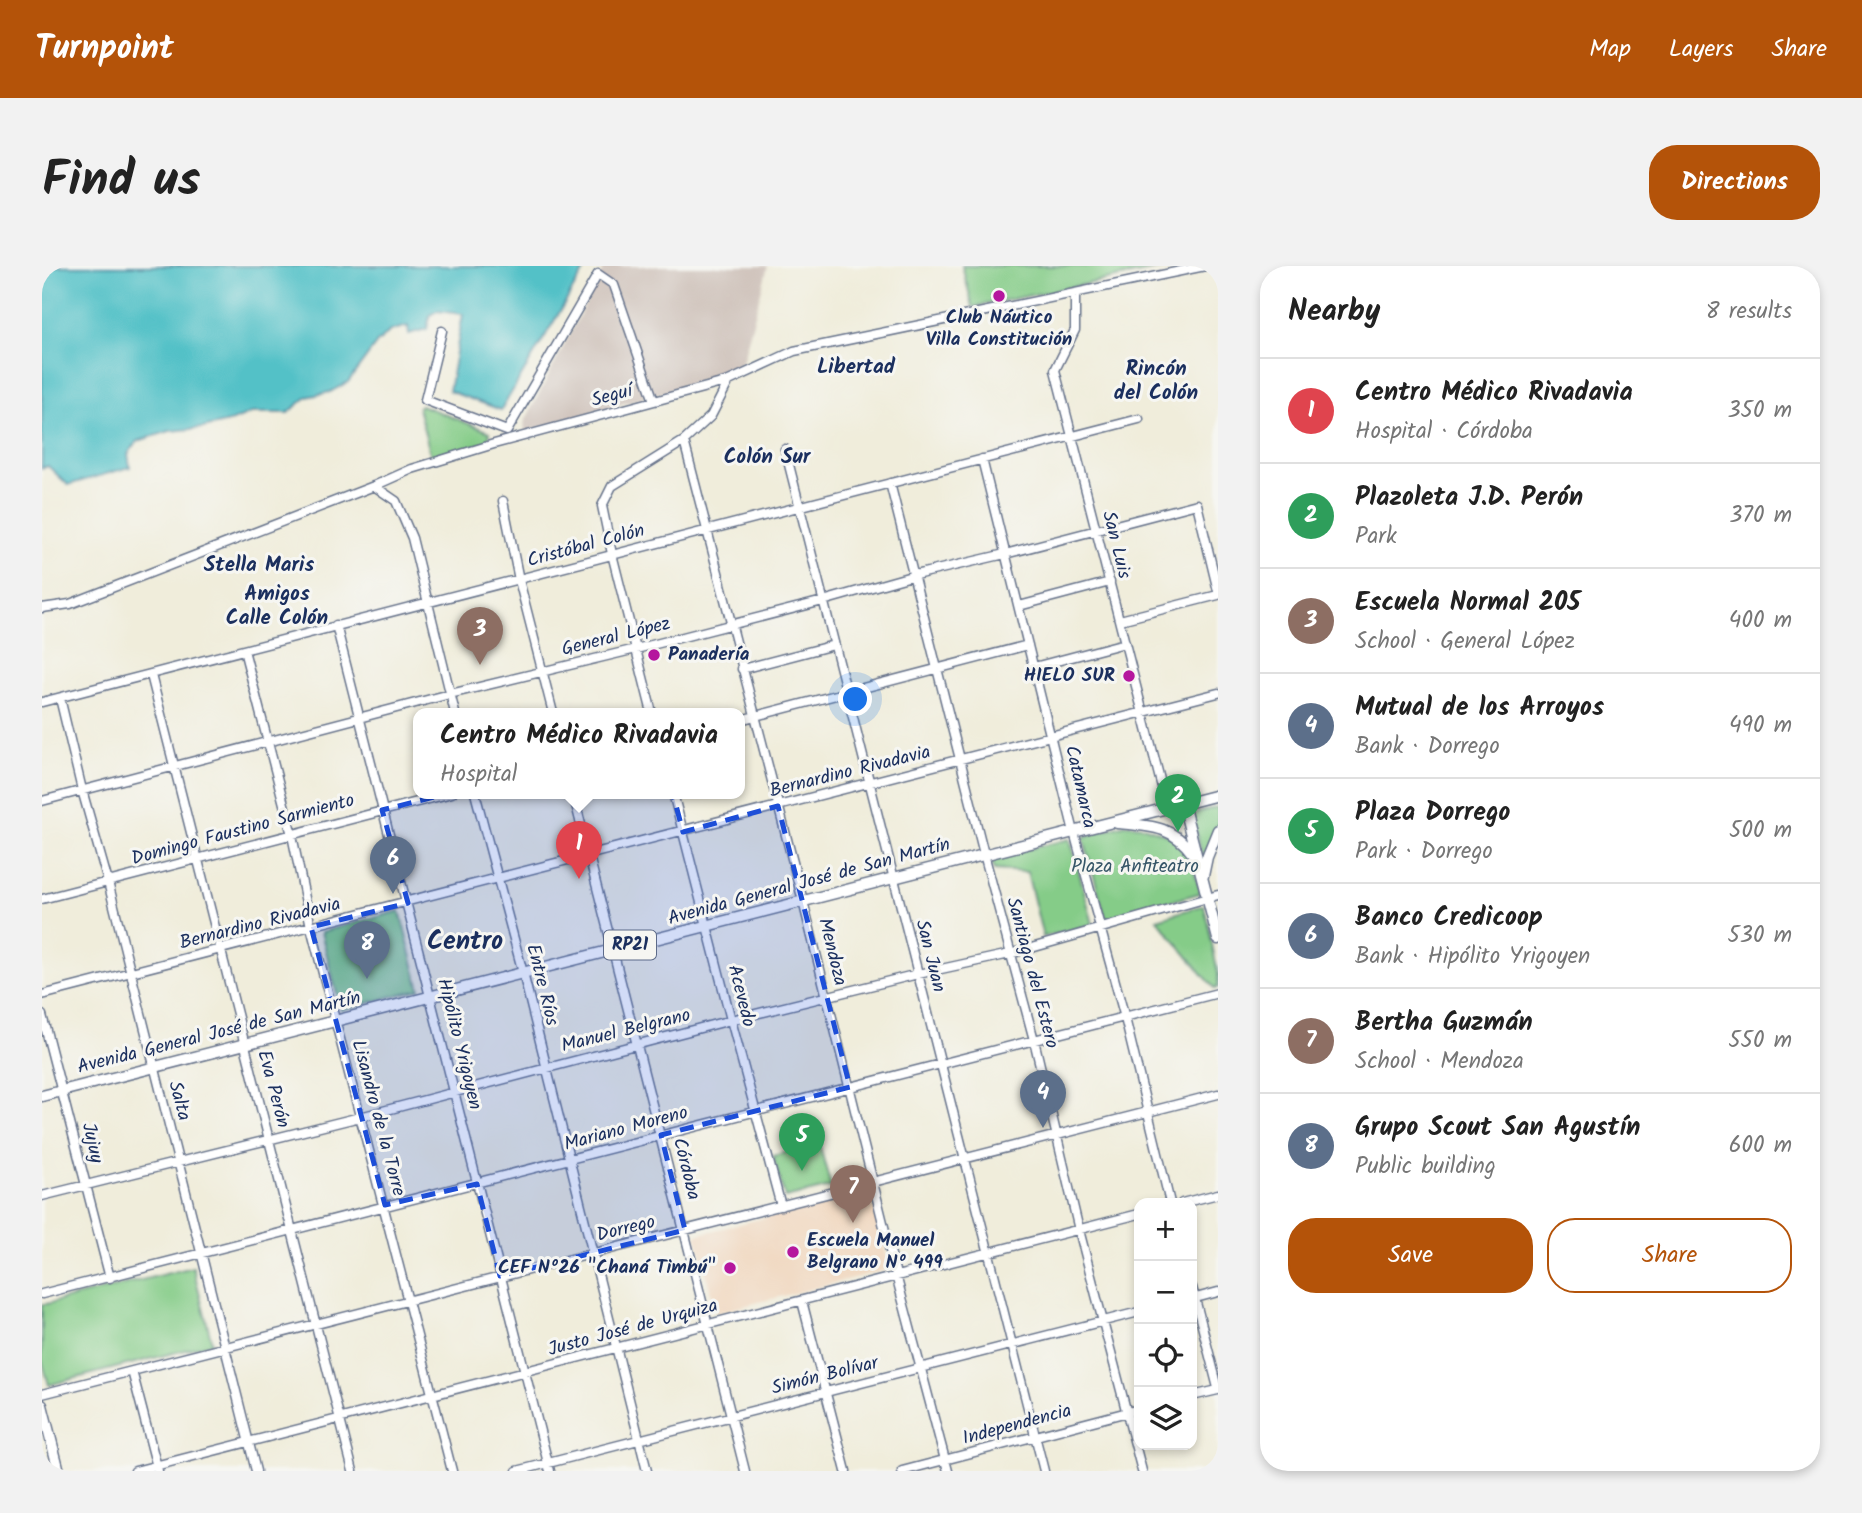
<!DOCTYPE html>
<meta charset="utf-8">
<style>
body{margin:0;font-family:Kalam,sans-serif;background:#f2f2f2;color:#222}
.controls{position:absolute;right:21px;bottom:21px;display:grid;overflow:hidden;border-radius:14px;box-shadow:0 4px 10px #0003}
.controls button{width:63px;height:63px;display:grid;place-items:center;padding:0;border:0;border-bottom:2px solid #e0e0e0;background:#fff;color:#222;font:35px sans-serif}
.you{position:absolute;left:814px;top:434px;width:24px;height:24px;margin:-18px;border:5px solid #fff;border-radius:50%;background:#1a73e8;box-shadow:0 0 0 10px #1a73e833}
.badge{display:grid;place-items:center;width:46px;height:46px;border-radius:50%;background:#b45309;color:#fff;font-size:23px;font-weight:700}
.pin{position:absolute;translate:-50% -58px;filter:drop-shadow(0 2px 4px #0008)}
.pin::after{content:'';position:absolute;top:37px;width:24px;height:21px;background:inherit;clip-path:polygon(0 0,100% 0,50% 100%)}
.popup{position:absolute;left:371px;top:442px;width:332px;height:91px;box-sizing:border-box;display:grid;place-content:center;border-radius:14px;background:#fff;filter:drop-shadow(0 2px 5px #0005);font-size:23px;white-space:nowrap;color:#767676}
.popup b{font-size:26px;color:#222}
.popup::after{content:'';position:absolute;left:50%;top:100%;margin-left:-14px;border:14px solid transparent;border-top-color:#fff}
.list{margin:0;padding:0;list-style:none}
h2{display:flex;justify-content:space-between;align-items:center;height:91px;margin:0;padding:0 28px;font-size:30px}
h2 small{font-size:23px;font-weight:400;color:#767676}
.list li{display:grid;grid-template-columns:46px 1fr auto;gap:21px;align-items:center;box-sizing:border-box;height:105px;padding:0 28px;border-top:2px solid #e0e0e0}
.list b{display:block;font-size:26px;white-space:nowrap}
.list p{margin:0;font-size:23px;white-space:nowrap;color:#767676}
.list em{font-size:23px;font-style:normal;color:#767676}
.actions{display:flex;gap:14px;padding:21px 28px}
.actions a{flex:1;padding:16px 0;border:2px solid #b45309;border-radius:28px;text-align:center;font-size:24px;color:#b45309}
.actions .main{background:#b45309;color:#fff}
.icon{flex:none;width:38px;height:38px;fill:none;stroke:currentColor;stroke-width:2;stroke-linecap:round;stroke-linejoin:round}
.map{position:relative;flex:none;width:1176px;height:1205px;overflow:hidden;border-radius:28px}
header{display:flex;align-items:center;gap:42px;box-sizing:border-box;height:98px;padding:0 35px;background:#b45309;color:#fff}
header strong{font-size:33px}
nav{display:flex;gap:38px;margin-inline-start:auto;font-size:24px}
.intro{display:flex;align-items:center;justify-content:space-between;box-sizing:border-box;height:168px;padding:0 42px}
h1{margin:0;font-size:49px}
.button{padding:18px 32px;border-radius:28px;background:#b45309;color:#fff;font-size:24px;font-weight:700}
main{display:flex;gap:42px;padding:0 42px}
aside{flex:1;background:#fff;border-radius:28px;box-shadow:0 4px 10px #0003}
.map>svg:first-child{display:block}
.built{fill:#f0d5bc}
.industrial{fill:#cec1b9}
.green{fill:#85cc88;stroke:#507e73;stroke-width:2}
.water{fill:#53c1c7;stroke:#377892;stroke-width:2}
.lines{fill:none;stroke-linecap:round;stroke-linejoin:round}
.minor-casing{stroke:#66728a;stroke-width:11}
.major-casing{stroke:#66728a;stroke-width:13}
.minor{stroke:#fff;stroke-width:8}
.major{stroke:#fff;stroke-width:10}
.marked{fill:#1d4ed8;fill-opacity:0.2;stroke:#1d4ed8;stroke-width:5;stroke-dasharray:14 9;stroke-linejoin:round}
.poi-dot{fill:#b5179e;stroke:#f6f6f2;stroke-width:2.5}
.labels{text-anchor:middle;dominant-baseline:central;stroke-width:6;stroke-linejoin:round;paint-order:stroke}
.shield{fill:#f6f6f2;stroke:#5d6b8a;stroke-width:2}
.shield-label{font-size:18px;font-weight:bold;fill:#1b2f5e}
.poi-label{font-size:19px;font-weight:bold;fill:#1b2f5e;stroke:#f6f6f2;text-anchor:start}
.street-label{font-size:19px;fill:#1b2f5e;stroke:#f6f6f2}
.park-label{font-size:19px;fill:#365668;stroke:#f6f6f2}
.neighbourhood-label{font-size:21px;font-weight:bold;fill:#1b2f5e;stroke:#f6f6f2}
.district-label{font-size:26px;font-weight:bold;fill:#1b2f5e;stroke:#f6f6f2}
</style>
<header>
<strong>Turnpoint</strong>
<nav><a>Map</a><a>Layers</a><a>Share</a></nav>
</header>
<div class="intro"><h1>Find us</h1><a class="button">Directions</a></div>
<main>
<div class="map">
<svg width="1176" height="1205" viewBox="0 0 1176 1205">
<rect width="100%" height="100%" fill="#f6f6f2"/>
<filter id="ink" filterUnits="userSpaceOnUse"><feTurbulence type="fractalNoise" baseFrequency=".0143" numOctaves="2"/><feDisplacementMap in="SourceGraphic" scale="14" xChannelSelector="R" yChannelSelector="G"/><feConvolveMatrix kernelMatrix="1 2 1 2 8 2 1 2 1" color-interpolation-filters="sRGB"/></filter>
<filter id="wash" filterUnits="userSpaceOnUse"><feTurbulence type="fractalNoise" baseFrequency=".00686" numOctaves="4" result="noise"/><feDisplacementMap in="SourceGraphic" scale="28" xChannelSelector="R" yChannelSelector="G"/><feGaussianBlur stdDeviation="1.57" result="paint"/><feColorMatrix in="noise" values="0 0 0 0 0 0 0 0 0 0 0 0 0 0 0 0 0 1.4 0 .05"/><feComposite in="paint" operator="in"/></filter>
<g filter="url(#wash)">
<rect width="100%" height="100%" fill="#f0eddb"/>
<path class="built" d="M828,925L848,1003L674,1047L654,969Z"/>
<path class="industrial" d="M563,0H726L698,104L483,166L482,157Z"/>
<path class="green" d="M920,0H1133L931,41Z
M379,139L448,166L446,176L389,190L376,142Z
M1176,541V559L1161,594L1150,548Z
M1083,558L1101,560L1141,574L1151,599L1158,627L1064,653L1041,571Z
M1028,573L1051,658L1001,671L985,606L952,604L949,592Z
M1162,639L1176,707V721L1173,723L1115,653Z
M358,645L378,723L299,744L279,666Z
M777,877L789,921L743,932L731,890Z
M151,1001L170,1077L7,1119L0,1094V1039Z"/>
<path class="water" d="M0,0H545L459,144L407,125L421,48L395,45L388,49L385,63L367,68L366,60L348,65L335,77L306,116L288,126L265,131L246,147H209L191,155L161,162L128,165L96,175L86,188L88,201L26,219L6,200L0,202Z"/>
</g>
<g filter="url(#ink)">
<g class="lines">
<g class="minor-casing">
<path id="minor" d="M1033,27V64L1013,104L1125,541
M400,65L383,134L465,165L556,8L572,19L612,135
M642,175L761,635L854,1009L906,1205
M743,183L1002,1205
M940,193L1032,566L1083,752L1128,937
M848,217L942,588L992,774L1037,964L1100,1205
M332,220L354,235L370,272L413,447
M461,235L477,314L511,447
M977,340L1068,316
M0,342L28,338L332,220L370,203L452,178L687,115L752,85L1163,0
M1078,354L1176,329
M294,359L508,1205
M202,384L250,569L269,661L410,1205
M992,401L1083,377
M700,403L792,379
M109,409L311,1205
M18,432L40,524L66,616L214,1205
M0,436L1097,153
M610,447L570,288L560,240L570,220L642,175L669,150L687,115
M698,454L986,379
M433,527L481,707L605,1205
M531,527L703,1205
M631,527L689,754L739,940
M0,535L408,428L594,383L781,335L873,309L963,288L1155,238L1176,325
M0,633L410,527
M0,729L1176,427
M0,749L68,1012
M0,930L318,851L689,754L876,708L968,688L1176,629
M1140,937L1176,928
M1150,1021L1176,1122
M0,1028L1176,727
M1150,1033L1176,1026
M760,1035L804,1205
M90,1105L116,1205
M0,1128L1176,828
M1150,1130L1176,1124
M93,1205L1097,948
M475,1205L1097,1046
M860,1205L1097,1143"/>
</g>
<g class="major-casing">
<path id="major" d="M1141,538L1176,673
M1075,557C1108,560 1130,559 1151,588
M1161,610L1165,591L1176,564
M0,830L1176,529
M0,1139L17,1205"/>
</g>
<use href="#minor" class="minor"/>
<use href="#major" class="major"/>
</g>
</g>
<path class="marked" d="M617,475L641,566L736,540L808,821L619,869L643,964L458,1010L435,918L343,939L269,661L366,637L340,544Z"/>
<g class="poi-dot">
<circle cx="957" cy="30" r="7"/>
<circle cx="612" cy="389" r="7"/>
<circle cx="1087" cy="410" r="7"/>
<circle cx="751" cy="986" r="7"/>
<circle cx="688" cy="1002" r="7"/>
</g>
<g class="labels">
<rect class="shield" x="562" y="664.5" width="52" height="29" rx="5"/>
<g class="shield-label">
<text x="588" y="679">RP21</text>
</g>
<g class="poi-label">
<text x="957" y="52" text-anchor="middle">Club Náutico<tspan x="957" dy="22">Villa Constitución</tspan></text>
<text x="626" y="389">Panadería</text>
<text x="1073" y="410" text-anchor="end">HIELO SUR</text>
<text x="765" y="975">Escuela Manuel<tspan x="765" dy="22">Belgrano Nº 499</tspan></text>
<text x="674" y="1002" text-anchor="end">CEF Nº26 "Chaná Timbú"</text>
</g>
<g class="street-label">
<text transform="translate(570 130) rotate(-15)">Seguí</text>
<text transform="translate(1074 279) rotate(76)">San Luis</text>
<text transform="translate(544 280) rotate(-15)">Cristóbal Colón</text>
<text transform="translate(574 371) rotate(-14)">General López</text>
<text transform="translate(808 506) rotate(-14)">Bernardino Rivadavia</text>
<text transform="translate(1038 521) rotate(77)">Catamarca</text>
<text transform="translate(201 564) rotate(-15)">Domingo Faustino Sarmiento</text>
<text transform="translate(767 616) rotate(-15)">Avenida General José de San Martín</text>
<text transform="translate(218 658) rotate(-14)">Bernardino Rivadavia</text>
<text transform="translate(790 686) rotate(76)">Mendoza</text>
<text transform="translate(888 690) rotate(76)">San Juan</text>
<text transform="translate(990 707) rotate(75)">Santiago del Estero</text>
<text transform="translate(500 719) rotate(76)">Entre Ríos</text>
<text transform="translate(699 730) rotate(76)">Acevedo</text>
<text transform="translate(584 765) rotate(-14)">Manuel Belgrano</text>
<text transform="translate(177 767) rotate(-14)">Avenida General José de San Martín</text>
<text transform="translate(417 778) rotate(76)">Hipólito Yrigoyen</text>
<text transform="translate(231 823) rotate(75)">Eva Perón</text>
<text transform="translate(137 835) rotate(75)">Salta</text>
<text transform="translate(336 852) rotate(75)">Lisandro de la Torre</text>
<text transform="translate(584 863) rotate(-15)">Mariano Moreno</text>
<text transform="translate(50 877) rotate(77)">Jujuy</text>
<text transform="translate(644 903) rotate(76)">Córdoba</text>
<text transform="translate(584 963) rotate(-14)">Dorrego</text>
<text transform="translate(591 1062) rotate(-15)">Justo José de Urquiza</text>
<text transform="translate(783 1110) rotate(-14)">Simón Bolívar</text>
<text transform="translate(975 1159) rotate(-15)">Independencia</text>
</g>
<g class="park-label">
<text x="1093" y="601">Plaza Anfiteatro</text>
</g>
<g class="neighbourhood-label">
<text x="814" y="101">Libertad</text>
<text x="1114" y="103">Rincón<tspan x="1114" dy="24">del Colón</tspan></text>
<text x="725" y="191">Colón Sur</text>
<text x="217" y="299">Stella Maris</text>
<text x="235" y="328">Amigos<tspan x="235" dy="24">Calle Colón</tspan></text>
</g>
<g class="district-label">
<text x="423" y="676">Centro</text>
</g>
</g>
</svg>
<div class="controls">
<button>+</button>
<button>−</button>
<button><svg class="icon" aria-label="locate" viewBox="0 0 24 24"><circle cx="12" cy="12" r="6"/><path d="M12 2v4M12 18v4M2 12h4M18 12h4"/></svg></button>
<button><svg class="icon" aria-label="layers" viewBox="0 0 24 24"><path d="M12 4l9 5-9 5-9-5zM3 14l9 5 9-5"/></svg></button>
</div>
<div class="you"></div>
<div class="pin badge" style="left:537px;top:613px;background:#e0444e">1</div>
<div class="popup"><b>Centro Médico Rivadavia</b>Hospital</div>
<div class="pin badge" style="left:1136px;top:566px;background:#2e9e5b">2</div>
<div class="pin badge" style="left:438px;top:399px;background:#8d6e63">3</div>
<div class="pin badge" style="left:1001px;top:862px;background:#5c6f8a">4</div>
<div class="pin badge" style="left:760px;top:905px;background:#2e9e5b">5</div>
<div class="pin badge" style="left:351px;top:628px;background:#5c6f8a">6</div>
<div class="pin badge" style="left:811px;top:957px;background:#8d6e63">7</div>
<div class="pin badge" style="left:325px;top:713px;background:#5c6f8a">8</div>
</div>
<aside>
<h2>Nearby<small>8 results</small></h2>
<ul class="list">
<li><span class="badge" style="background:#e0444e">1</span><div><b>Centro Médico Rivadavia</b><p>Hospital · Córdoba</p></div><em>350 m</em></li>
<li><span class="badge" style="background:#2e9e5b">2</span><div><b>Plazoleta J.D. Perón</b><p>Park</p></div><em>370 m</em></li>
<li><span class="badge" style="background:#8d6e63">3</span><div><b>Escuela Normal 205</b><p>School · General López</p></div><em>400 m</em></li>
<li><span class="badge" style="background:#5c6f8a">4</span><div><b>Mutual de los Arroyos</b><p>Bank · Dorrego</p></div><em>490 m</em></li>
<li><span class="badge" style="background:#2e9e5b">5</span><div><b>Plaza Dorrego</b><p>Park · Dorrego</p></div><em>500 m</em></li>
<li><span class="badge" style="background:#5c6f8a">6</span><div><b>Banco Credicoop</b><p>Bank · Hipólito Yrigoyen</p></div><em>530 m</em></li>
<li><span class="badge" style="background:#8d6e63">7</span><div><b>Bertha Guzmán</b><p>School · Mendoza</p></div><em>550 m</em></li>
<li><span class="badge" style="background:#5c6f8a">8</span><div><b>Grupo Scout San Agustín</b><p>Public building</p></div><em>600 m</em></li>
</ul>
<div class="actions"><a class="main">Save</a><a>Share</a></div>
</aside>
</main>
